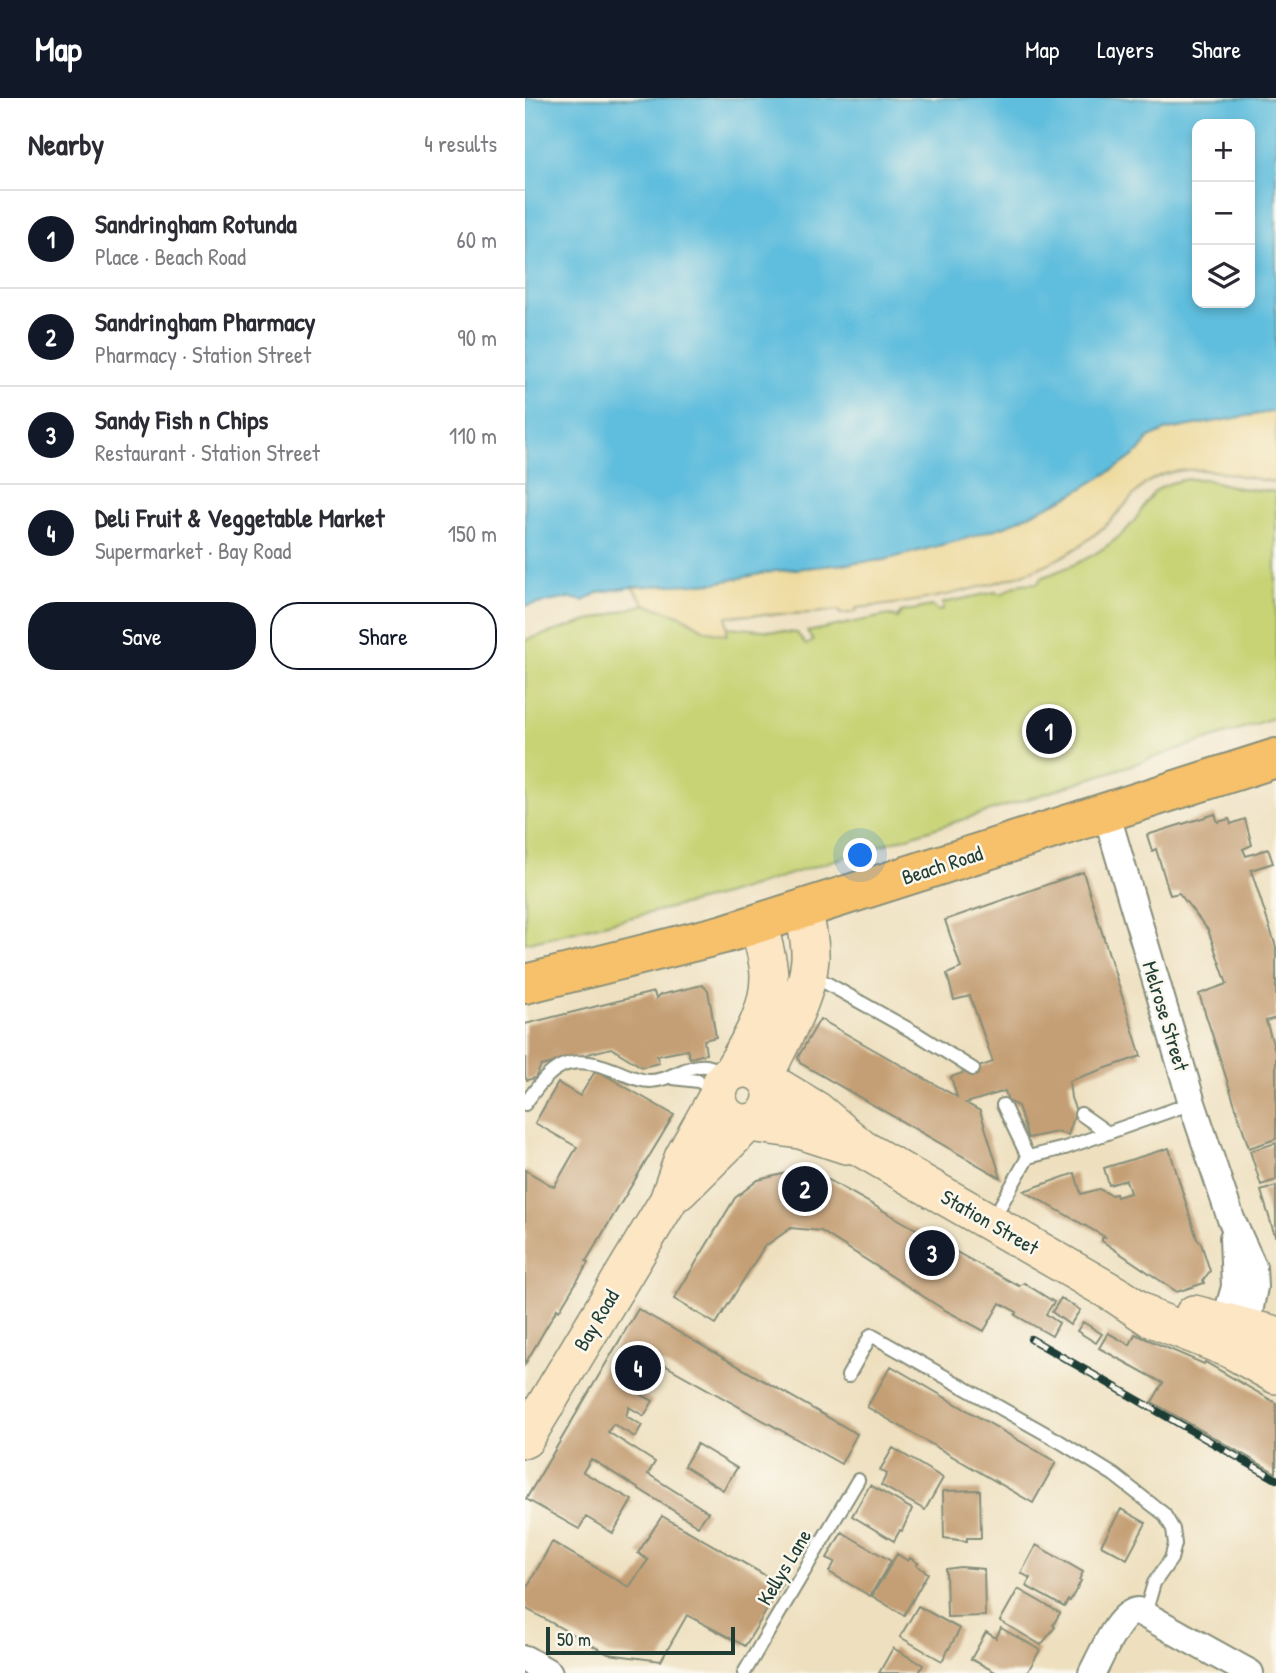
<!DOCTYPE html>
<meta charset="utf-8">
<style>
body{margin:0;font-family:"Patrick Hand",sans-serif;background:#f7f7f7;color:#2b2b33}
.controls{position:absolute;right:21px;top:21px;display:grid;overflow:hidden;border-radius:14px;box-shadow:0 4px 10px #0003}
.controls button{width:63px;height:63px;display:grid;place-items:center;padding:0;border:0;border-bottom:2px solid #e1e1e2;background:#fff;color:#2b2b33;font:35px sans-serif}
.scale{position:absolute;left:21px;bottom:18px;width:189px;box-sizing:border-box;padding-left:7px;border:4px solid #1f3d34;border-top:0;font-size:19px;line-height:24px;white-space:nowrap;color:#1f3d34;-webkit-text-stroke:5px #fbf7ec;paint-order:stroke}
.you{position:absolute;left:336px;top:758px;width:24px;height:24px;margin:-18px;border:5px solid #fff;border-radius:50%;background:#1a73e8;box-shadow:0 0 0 10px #1a73e833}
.badge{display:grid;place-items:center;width:46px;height:46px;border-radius:50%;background:#111827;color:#fff;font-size:23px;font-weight:700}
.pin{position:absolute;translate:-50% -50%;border:4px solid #fff;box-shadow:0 2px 7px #0006}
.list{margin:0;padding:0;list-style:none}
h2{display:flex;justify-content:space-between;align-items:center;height:91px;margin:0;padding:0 28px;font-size:30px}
h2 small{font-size:23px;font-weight:400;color:#7c7c81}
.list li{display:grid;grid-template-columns:46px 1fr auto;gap:21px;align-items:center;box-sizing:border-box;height:98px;padding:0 28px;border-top:2px solid #e1e1e2}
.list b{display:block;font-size:26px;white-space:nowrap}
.list p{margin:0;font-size:23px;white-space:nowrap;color:#7c7c81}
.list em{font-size:23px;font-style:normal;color:#7c7c81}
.actions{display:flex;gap:14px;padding:21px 28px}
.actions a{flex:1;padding:16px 0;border:2px solid #111827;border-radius:28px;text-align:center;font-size:24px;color:#111827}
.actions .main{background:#111827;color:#fff}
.icon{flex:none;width:38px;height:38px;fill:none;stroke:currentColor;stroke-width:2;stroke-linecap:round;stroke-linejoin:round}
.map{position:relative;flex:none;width:751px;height:1575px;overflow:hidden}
header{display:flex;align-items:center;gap:42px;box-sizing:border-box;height:98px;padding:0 35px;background:#111827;color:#fff}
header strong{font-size:33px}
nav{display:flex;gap:38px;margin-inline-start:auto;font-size:24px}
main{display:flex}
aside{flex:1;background:#fff}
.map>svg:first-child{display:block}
.green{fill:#c7d375;stroke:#738854;stroke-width:2}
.sand{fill:#eeda9e;stroke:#868c69;stroke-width:2}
.water{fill:#5fbddd;stroke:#3f7d88;stroke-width:2;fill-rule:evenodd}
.building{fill:#c49f75}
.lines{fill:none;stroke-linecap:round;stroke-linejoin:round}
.lane-casing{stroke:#868e7a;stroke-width:16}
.street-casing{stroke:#868e7a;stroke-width:30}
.secondary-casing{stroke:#868e7a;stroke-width:40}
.primary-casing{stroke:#868e7a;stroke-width:42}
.lane{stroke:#fff;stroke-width:12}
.street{stroke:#fff;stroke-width:26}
.secondary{stroke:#fce6c4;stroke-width:37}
.primary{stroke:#f7c06b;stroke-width:38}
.rail-casing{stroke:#1f3d34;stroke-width:8}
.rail{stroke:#fbf7ec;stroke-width:5;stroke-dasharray:16;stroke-linecap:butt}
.labels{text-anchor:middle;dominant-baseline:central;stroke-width:5;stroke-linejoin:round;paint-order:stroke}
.street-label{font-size:21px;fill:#1f3d34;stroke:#fbf7ec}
</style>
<header>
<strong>Map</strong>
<nav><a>Map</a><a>Layers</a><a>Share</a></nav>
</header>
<main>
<aside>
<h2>Nearby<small>4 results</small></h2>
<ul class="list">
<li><span class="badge">1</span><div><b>Sandringham Rotunda</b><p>Place · Beach Road</p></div><em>60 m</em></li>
<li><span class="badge">2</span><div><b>Sandringham Pharmacy</b><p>Pharmacy · Station Street</p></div><em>90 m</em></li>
<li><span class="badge">3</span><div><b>Sandy Fish n Chips</b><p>Restaurant · Station Street</p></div><em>110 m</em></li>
<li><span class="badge">4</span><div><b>Deli Fruit &amp; Veggetable Market</b><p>Supermarket · Bay Road</p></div><em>150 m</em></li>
</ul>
<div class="actions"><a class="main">Save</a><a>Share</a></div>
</aside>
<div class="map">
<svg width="751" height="1575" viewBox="0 0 751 1575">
<rect width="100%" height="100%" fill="#fbf7ec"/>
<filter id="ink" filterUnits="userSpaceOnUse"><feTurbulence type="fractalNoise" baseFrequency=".0143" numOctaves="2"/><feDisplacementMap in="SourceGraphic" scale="14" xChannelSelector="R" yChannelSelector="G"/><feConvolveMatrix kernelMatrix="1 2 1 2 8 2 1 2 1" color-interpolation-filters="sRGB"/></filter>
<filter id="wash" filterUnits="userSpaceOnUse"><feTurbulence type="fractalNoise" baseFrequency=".00686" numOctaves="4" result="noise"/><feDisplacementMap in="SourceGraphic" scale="28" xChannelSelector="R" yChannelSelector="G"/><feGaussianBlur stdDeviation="1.57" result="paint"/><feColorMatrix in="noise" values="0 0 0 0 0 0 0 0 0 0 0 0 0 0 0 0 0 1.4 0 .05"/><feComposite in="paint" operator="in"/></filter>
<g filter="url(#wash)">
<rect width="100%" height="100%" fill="#eee0bf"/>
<path class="green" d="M664,381H679L714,390L751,394V619L525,694L199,797L0,845V542L120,506L157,518L180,532L202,536V529L272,535L281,547L288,543L282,534L364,517L372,520L376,514L407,508L414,513L418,512V505L470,494L477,496C491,486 496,485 513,485L516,480C549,467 569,460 597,436C628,409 614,388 664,381Z"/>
<path class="sand" d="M751,313V384C714,380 677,364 640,376C617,383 608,399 592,416C583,426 571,436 560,444C509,484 396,505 331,510L332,514L315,516L314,512L290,515L202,518V537L180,532L157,518L120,506L107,489L190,485L250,473L359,462L439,441L480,428L546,397L596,367L615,353L624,340L642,332Z"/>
<path class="water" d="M0,0H751V313L642,332L624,340L615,353L596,367L546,397L480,428L439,441L359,462L250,473L190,485L107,489L75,494L58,503L45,500L0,508ZM672,26H725V205H672Z"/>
<g id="blocks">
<path class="building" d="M535,613L544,642L512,652L504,623Z
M690,716L693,724L704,721L706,726L720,721L727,747L718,751L721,758L743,751L748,765L726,772L751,849V920L741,923L751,956V1041L724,1050L674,896L702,886L683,832L654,795L645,797L631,751L627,753L622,737Z
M558,774L616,958L544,983L546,1000L551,1013L543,1037L532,1034L503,1040L493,1008L483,1003L480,993L441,1005L455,1013L476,1080L275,965L273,959L295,921L432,999L426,979L468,964L445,898L429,902L422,876L436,870L420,822Z
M177,887L183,892L191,939L179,942L181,956L165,960L162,952L132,958L134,965L117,969L86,950L16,968L10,980L2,982L0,979V926L129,894L131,901L135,897Z
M71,972L149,1017L61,1163L63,1165L34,1213L32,1211L0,1266V1072L29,1089L52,1049L10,1025L33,985L55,998Z
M751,1045V1082L736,1087L725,1053Z
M644,1050L672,1141L676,1145L685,1173L678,1182L679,1185L652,1194L577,1143V1140L580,1139L499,1093L550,1075L556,1096L574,1091L586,1097L591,1096L592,1099L605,1095L601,1082L584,1087L579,1070Z
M270,1073L302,1081L444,1161L494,1188L499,1185L529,1204L521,1216L534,1225L527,1238L490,1217L492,1214L475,1205L459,1233L418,1211L296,1133L266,1130L239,1149L191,1226L149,1201L210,1100L233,1082Z
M751,1088V1138H750L736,1093Z
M536,1200L555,1212L545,1227L527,1214Z
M113,1211L332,1336L316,1366L127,1260L108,1292L128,1303L119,1318L104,1309L101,1318L117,1327L110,1339L88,1326L83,1334L130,1364L123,1376L183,1414L173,1428L66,1361L58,1374L107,1402L88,1435L61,1419L54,1431L1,1401Z
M558,1224L577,1236L571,1245L552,1233Z
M583,1235L605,1247L610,1236L679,1266L680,1264L751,1305V1375L627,1304L638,1285L574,1250Z
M366,1268L531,1364L508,1405L342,1309Z
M172,1346L212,1370L198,1392L159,1368Z
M368,1350L418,1380L400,1412L356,1387L362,1376L355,1372Z
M345,1387L387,1411L377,1433L375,1432L369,1443L327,1418Z
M455,1392L456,1440H442V1443L419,1440L418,1393Z
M596,1411L621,1425L602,1461L576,1447Z
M137,1418L257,1487L220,1548L162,1517L136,1563L83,1556L0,1510V1493L27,1444L104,1489L123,1462L113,1455Z
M317,1434L366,1463L345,1498L304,1474L310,1464L302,1460Z
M511,1447L558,1474L554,1482L556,1483L545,1503L543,1502L539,1509L501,1488L505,1480L496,1475Z
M372,1456L383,1463L385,1460L393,1465L391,1467L403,1475L379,1517L347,1498Z
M435,1469L459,1471L460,1518L422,1519L421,1471Z
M493,1491L535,1515L528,1527L530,1529L516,1547L475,1523Z
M393,1508L435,1531L417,1563L375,1539Z
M476,1530L515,1552L502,1575H472L446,1561L461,1534L471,1540Z
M368,1550L398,1567L394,1575H354Z"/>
</g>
</g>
<g filter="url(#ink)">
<use href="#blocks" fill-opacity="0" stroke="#868e7a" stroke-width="2"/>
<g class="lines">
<g class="lane-casing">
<path id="lane" d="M287,877L394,937L448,971
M148,980L173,983L193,993
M0,1006C26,969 42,953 89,972C100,976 112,983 125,983C145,983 161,966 181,968C188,969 195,973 202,976
M478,1007L503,1059
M556,1016L583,1035
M468,1121L503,1059L540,1050L667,1005
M323,1278L346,1237L534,1343L589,1377L639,1416L648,1431L650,1446L646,1461L629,1485L620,1516
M219,1575L333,1382"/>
</g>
<g class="street-casing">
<path id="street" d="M581,714L667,1005L706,1121L728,1169L729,1189L721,1229
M700,1224L710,1189L708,1140
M0,1561L24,1575
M567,1575C576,1559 593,1514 613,1513L725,1575"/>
</g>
<g class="secondary-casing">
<path id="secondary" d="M193 998a27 27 0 1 1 54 0a27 27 0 1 1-54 0Z
M206,975C224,945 244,914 244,879C244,861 237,842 233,825
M240,978C256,940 282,903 285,861C286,844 281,828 279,812
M243,983L291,1012L336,1050L593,1198L626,1220L705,1251L751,1277
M225,1025L275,1032L321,1047
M154,1093L223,1025
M669,1216L751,1237
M0,1341L143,1103L158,1060L193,997"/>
</g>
<g class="primary-casing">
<path id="primary" d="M0,886L199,836L751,660"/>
</g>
<use href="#lane" class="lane"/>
<use href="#street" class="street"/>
<use href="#secondary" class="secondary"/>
<use href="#primary" class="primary"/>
<g class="rail-casing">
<path id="rail" d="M506,1241L751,1381"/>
</g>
<use href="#rail" class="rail"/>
</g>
</g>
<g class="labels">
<g class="street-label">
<text transform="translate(417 767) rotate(-18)">Beach Road</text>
<text transform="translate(641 918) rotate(73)">Melrose Street</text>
<text transform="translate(465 1124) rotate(30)">Station Street</text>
<text transform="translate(71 1222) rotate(-59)">Bay Road</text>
<text transform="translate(259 1469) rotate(-59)">Kellys Lane</text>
</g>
</g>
</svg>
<div class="controls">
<button>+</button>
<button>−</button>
<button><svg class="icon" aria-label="layers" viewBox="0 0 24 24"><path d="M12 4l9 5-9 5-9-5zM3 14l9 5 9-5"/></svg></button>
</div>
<div class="scale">50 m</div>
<div class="you"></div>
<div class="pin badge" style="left:524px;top:633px">1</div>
<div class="pin badge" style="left:280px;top:1091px">2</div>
<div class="pin badge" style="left:407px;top:1155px">3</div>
<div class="pin badge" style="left:113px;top:1270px">4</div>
</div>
</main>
